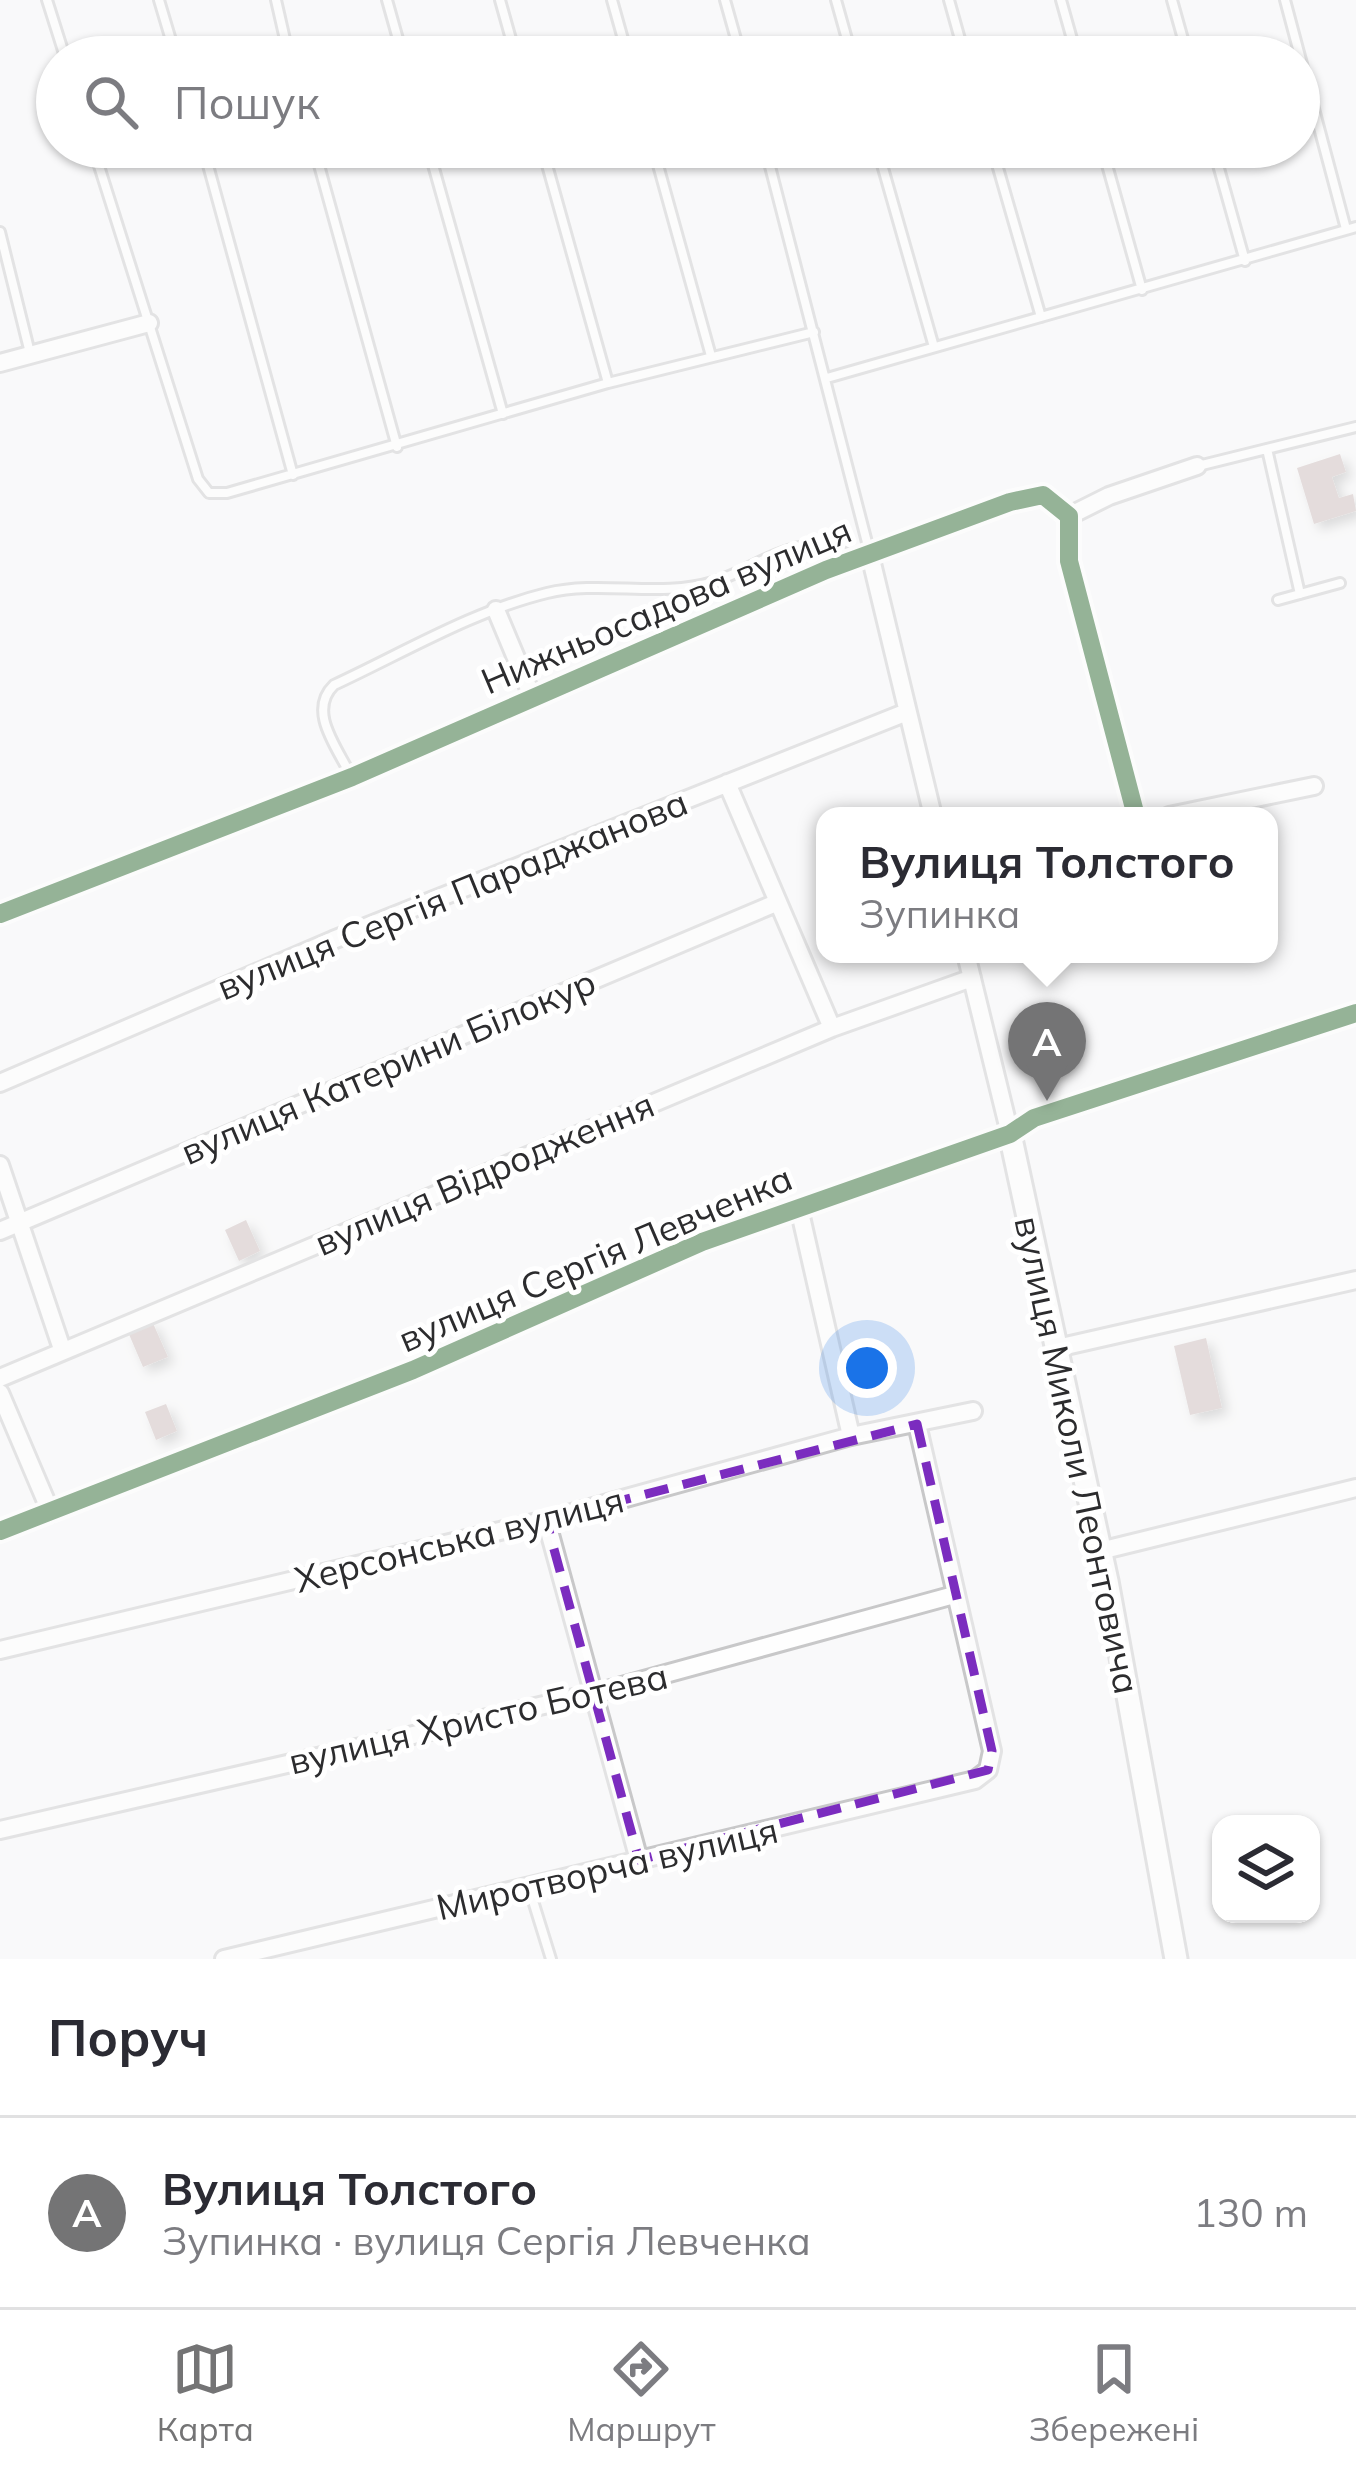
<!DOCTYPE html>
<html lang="uk">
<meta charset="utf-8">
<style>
body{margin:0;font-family:Mulish,sans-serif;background:#f2f2f3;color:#2b2b33}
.controls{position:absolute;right:36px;bottom:36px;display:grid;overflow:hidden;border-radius:24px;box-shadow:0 3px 9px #0004}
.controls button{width:108px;height:108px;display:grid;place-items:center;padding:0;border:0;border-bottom:3px solid #e1e1e2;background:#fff;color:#2b2b33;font:60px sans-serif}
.you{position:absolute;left:867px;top:1368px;width:42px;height:42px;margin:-30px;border:9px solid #fff;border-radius:50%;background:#1a73e8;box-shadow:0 0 0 18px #1a73e833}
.badge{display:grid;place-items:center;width:78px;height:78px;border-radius:50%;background:#747475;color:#fff;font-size:39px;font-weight:700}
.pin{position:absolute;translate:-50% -99px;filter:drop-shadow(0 3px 6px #0008)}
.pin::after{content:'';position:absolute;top:63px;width:42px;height:36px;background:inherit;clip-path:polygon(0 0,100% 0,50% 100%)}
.popup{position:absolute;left:816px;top:807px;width:462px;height:156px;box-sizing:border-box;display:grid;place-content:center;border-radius:24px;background:#fff;filter:drop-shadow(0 3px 9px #0005);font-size:39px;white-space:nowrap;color:#7c7c81}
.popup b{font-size:45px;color:#2b2b33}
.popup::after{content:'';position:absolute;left:50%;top:100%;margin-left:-24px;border:24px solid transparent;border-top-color:#fff}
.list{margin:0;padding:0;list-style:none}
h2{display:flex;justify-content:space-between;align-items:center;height:156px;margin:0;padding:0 48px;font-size:51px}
h2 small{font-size:39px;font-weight:400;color:#7c7c81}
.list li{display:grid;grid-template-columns:78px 1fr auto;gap:36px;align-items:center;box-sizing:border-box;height:192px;padding:0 48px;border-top:3px solid #e1e1e2}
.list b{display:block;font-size:45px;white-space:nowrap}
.list p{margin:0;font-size:39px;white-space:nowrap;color:#7c7c81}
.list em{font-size:39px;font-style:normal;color:#7c7c81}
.icon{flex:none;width:66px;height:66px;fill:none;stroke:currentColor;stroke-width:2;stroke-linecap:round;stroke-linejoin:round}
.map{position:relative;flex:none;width:1356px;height:1959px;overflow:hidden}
.search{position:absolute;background:#fff;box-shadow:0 3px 9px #0004;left:36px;right:36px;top:36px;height:132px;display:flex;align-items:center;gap:30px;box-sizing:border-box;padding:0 42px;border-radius:66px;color:#7c7c81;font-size:45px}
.sheet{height:348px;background:#fff}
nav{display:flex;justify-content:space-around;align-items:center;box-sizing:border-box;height:168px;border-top:3px solid #e1e1e2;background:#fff;font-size:33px;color:#7c7c81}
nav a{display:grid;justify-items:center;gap:6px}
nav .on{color:#747475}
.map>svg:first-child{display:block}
.building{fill:#c9b9b8;filter:url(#shadow)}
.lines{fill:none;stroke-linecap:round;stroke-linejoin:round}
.service-casing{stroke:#c8c8c9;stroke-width:14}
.minor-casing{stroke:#c8c8c9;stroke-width:22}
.tertiary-casing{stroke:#c8c8c9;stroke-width:27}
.service{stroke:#fefefe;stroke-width:8}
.minor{stroke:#fefefe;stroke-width:16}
.tertiary{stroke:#fefefe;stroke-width:21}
.cycleway-casing{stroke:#fff;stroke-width:26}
.cycleway{stroke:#1b5e20;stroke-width:18}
.marked{fill:none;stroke:#7b2cbf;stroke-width:9;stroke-dasharray:24 15;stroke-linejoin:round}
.labels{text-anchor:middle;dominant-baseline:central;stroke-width:10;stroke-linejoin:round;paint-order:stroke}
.street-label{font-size:36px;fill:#2c2c2e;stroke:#fff}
</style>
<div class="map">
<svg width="1356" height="1959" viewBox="0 0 1356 1959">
<defs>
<filter id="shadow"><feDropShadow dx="6" dy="6" stdDeviation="6" flood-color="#0004"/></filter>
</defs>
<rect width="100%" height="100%" fill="#f9f9fa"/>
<path class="building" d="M1340,454L1346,472L1332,477L1339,498L1353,494L1356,511L1314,524L1297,468Z
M246,1220L260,1251L239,1261L225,1230Z
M152,1321L168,1357L143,1367L128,1332Z
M1206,1338L1222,1408L1190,1415L1174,1346Z
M166,1404L177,1431L156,1440L145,1412Z"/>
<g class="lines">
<g class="service-casing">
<path id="service" d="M47,0L65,57
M159,0L176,57
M276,0L289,57
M387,0L403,57
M500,0L516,57
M612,0L628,57
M725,0L741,57
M836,0L852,57
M949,0L965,57
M1061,0L1077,57
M1172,0L1188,57
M1285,0L1346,229
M93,147L198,479L209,493H227L608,383L814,332
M203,147L293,475
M314,147L397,447
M428,147L503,414
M542,147L608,383
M653,147L711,356
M765,147L870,554
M877,147L934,347
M992,147L1041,317
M1102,147L1142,290
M1213,147L1245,261
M0,232L30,353
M827,378L1356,227
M1267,449L1300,594
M1198,466L1356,427
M1278,600L1340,583
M351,776C337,747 307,711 334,685C403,653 473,611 547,593C602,580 659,598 713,582C757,569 806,524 851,557
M529,1888L551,1959"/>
</g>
<g class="minor-casing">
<path id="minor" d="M0,363L149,323
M1069,516L1109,496L1197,466
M870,555L933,816
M496,610L532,696
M727,783L832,1028
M1169,816L1314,786
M0,914L352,777L826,570L1010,502L1043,495L1069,516V561L1136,816
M966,954L1010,1134
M0,1083L333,940L907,712
M0,1165L62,1349
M799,1208L851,1436
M0,1231L776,903
M1057,1348L1356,1280
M0,1378L832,1028L972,978
M0,1393L51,1513
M546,1520L639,1860
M0,1531L413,1370L702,1242L1010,1134L1034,1118L1356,1013
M1100,1551L1356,1488
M0,1650L546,1520L851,1436L973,1411
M0,1830L596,1693L954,1595
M224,1959L975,1780L988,1770L992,1751L917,1424"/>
</g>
<g class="tertiary-casing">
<path id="tertiary" d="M1010,1134L1107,1581L1176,1959"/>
</g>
<use href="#service" class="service"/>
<use href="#minor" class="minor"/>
<use href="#tertiary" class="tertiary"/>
<g class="cycleway-casing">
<path id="cycleway" d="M0,914L352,777L826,570L1010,502L1043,495L1069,516V561L1136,816
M0,1531L413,1370L702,1242L1010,1134L1034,1118L1356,1013"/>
</g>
<use href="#cycleway" class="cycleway"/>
</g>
<path d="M0 0H1356V1959H0ZM917,1424L992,1751L988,1770L639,1860L546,1520Z" fill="#f9f9fa" fill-opacity=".55" fill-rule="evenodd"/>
<path class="marked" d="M917,1424L992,1751L988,1770L639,1860L546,1520Z"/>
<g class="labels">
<g class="street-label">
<text transform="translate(666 605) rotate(-23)">Нижньосадова вулиця</text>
<text transform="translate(452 894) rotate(-22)">вулиця Сергія Параджанова</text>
<text transform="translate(388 1066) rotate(-23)">вулиця Катерини Білокур</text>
<text transform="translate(484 1173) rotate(-23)">вулиця Відродження</text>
<text transform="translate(595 1258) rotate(-23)">вулиця Сергія Левченка</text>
<text transform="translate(1078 1455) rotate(78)">вулиця Миколи Леонтовича</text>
<text transform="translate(459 1539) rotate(-14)">Херсонська вулиця</text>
<text transform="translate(478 1718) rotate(-13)">вулиця Христо Ботева</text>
<text transform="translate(607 1868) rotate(-13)">Миротворча вулиця</text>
</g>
</g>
</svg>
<div class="controls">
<button><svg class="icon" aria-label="layers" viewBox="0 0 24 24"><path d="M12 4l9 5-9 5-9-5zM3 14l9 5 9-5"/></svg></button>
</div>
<div class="you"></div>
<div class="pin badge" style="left:1047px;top:1101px">A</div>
<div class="popup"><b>Вулиця Толстого</b>Зупинка</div>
<div class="search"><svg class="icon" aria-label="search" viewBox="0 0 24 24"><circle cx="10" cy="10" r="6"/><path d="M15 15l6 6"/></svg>Пошук</div>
</div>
<section class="sheet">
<h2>Поруч<small></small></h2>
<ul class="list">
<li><span class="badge">A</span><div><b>Вулиця Толстого</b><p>Зупинка · вулиця Сергія Левченка</p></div><em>130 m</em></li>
</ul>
</section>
<nav>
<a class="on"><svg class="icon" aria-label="map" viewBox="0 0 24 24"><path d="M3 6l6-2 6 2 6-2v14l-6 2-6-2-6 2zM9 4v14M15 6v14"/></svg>Карта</a>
<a><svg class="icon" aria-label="directions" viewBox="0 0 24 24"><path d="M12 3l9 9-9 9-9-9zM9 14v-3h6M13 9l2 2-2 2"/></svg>Маршрут</a>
<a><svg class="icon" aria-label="saved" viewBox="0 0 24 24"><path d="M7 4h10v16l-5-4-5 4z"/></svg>Збережені</a>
</nav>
